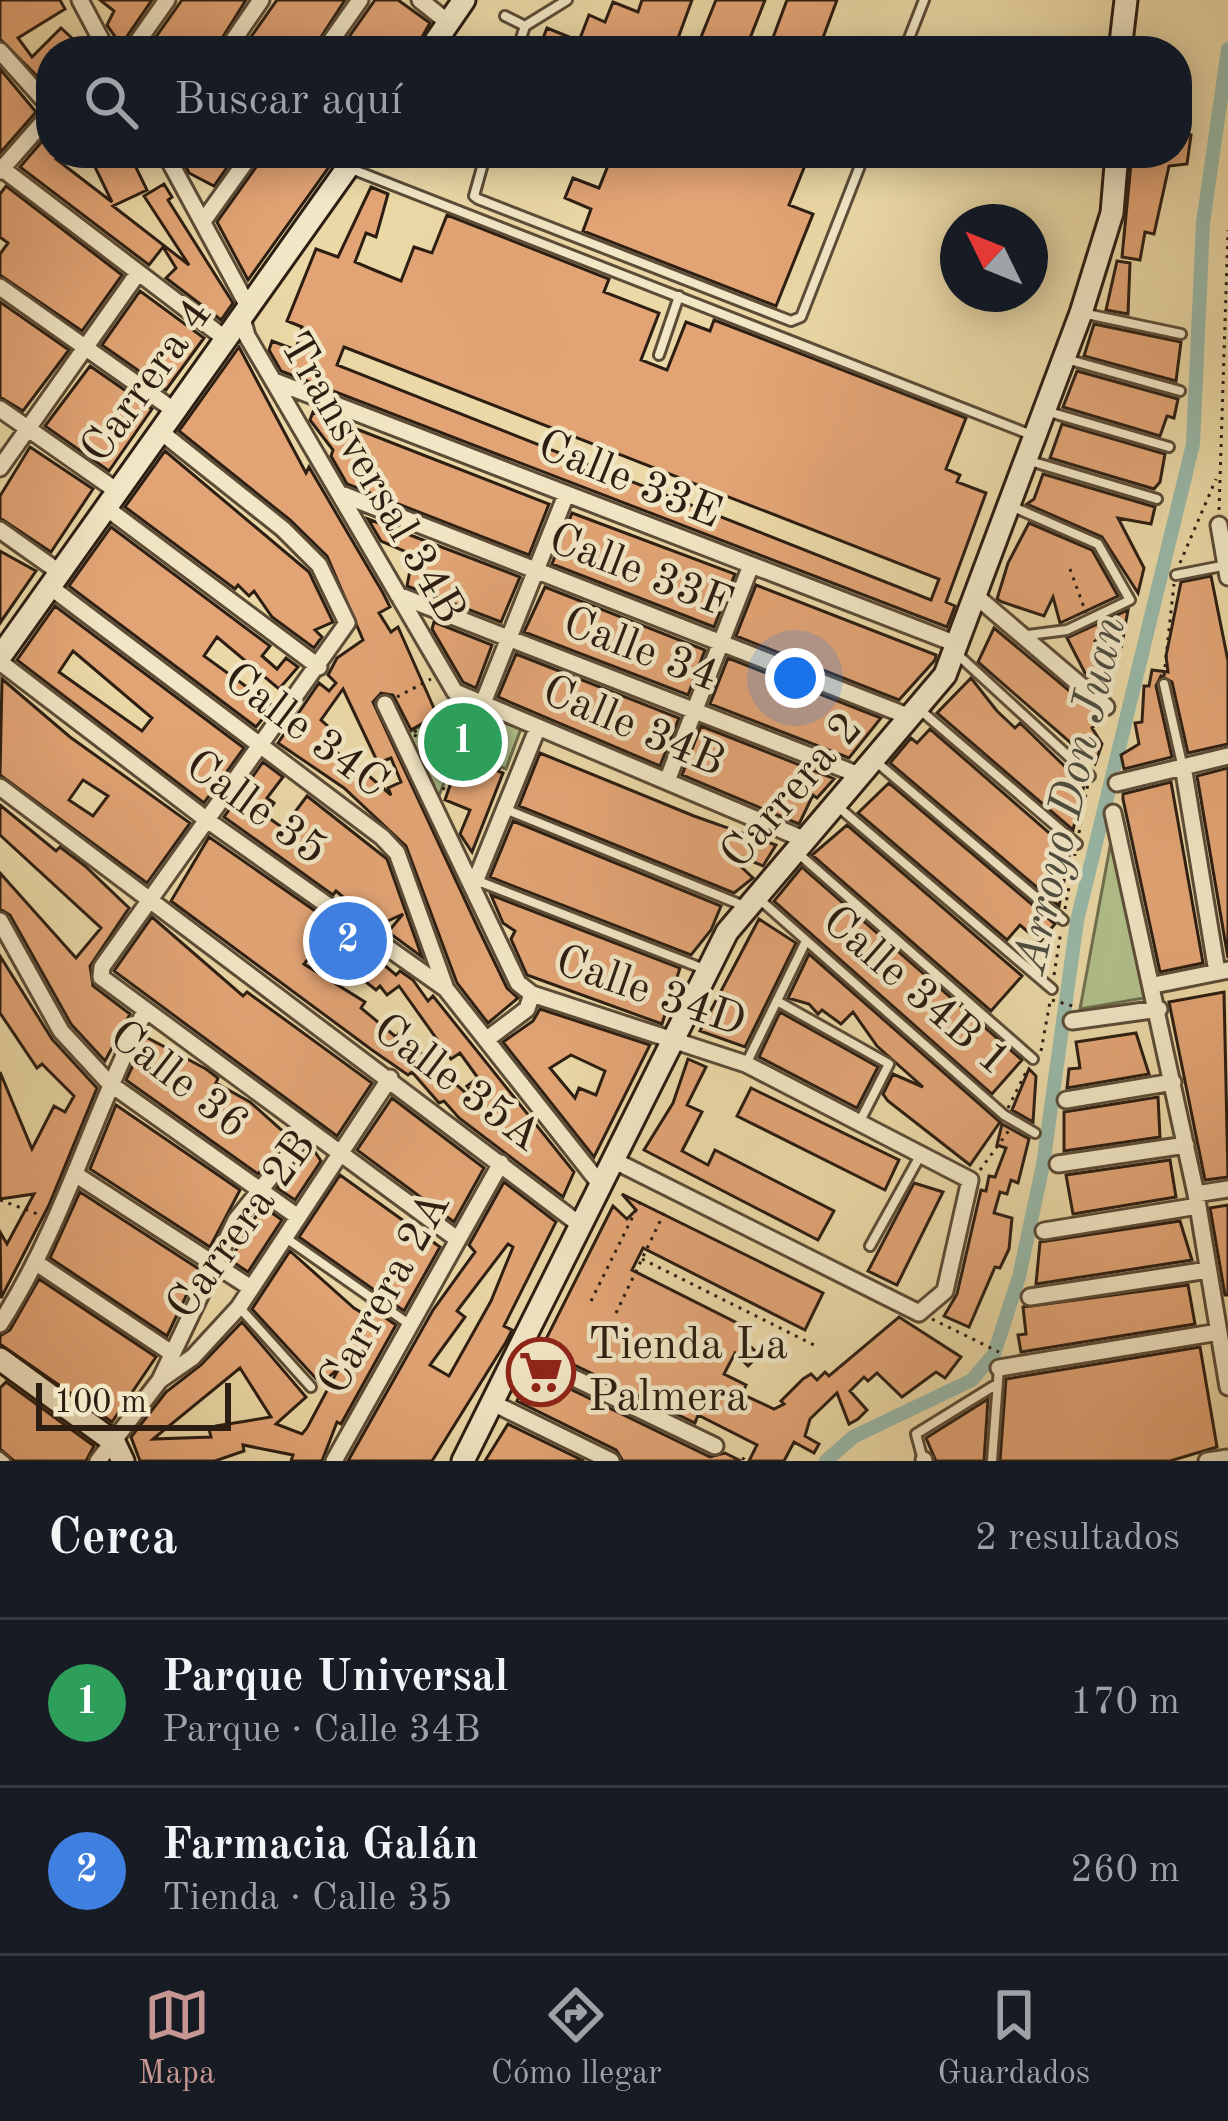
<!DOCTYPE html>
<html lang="es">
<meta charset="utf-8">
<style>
body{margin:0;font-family:"Old Standard TT",serif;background:#242831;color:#f1f3f6}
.compass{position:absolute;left:940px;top:204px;width:108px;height:108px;border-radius:50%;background:#171b24;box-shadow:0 6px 30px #0003;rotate:313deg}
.scale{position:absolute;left:36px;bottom:30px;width:195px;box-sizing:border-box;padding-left:12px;border:6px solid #2c1e12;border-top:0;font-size:33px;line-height:42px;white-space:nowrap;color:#2c1e12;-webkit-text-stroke:9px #f1e6c5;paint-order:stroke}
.you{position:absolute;left:795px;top:678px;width:42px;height:42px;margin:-30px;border:9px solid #fff;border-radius:50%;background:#1a73e8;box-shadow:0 0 0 18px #1a73e833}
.badge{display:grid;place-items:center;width:78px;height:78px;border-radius:50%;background:#c59692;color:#fff;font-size:39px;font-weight:700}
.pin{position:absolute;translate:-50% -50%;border:6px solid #fff;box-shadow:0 3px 12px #0006}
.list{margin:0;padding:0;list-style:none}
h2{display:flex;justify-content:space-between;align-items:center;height:156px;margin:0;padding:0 48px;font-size:51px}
h2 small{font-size:39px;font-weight:400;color:#9ea1a6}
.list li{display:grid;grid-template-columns:78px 1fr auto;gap:36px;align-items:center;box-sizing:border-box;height:168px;padding:0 48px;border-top:3px solid #363941}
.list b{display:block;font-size:45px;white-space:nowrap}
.list p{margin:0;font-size:39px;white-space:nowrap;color:#9ea1a6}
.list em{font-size:39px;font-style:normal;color:#9ea1a6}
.icon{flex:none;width:66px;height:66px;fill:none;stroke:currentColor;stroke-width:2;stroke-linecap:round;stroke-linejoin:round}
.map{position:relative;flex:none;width:1228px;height:1461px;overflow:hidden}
.search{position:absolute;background:#171b24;box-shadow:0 6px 30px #0003;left:36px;right:36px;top:36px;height:132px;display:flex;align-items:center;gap:30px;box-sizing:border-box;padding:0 42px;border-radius:48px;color:#9ea1a6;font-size:45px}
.sheet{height:492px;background:#171b24}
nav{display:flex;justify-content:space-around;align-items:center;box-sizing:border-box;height:168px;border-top:3px solid #363941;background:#171b24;font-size:33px;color:#9ea1a6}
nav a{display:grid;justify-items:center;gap:6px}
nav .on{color:#c59692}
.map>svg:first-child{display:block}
.green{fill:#b1c08b;stroke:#6e6f4e;stroke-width:3}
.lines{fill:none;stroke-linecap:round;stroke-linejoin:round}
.canal{stroke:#98b9a9;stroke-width:14}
.building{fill:#e2a475;stroke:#2c1e12;stroke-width:3;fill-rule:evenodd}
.lane-casing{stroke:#5c4c37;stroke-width:14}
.street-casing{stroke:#5c4c37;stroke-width:21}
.secondary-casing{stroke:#2c1e12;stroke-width:27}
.path{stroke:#2c1e12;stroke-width:3;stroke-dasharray:3 6;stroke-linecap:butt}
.lane{stroke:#f1e6c5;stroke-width:8}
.street{stroke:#f1e6c5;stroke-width:15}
.secondary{stroke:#f1e6c5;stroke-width:21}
.labels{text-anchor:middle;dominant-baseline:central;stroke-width:9;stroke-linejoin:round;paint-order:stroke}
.street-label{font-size:45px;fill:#2c1e12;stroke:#f1e6c5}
.poi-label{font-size:45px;fill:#2c1e12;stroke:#f1e6c5;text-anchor:start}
.water-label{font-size:48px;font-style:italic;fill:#4c4c3f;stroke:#f1e6c5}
</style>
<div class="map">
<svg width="1228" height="1461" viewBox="0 0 1228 1461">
<rect width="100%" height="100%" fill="#ead8a6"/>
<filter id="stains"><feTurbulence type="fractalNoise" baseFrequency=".00167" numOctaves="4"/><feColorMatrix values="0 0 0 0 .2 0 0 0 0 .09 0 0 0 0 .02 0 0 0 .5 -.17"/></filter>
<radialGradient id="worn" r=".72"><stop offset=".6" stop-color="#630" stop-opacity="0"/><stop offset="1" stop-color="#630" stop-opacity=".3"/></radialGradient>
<path class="green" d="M454,695L523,723L506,769L457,750L438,798L406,734L439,716Z
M1112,836L1144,998L1080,1009Z"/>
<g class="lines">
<path class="canal" d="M826,1461L853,1437L972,1380L994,1354L1019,1277L1043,1165L1077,921L1193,444L1203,223L1228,49"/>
</g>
<path class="building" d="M0,0H60L65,9L18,38L32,57L61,28L86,51H51V90L0,39Z
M100,0H152L121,45L107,25L114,11Z
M182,0H246L214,51H146Z
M277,0H345L312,51H241Z
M375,0H398L430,23L414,51H339Z
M642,0H692L677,41L700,51H538L547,28L579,41L589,15L605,22L613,2L638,12Z
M716,0H765L745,51L701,37Z
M787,0H837L818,51H768Z
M0,69L36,112L0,153Z
M51,131V153H61L56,159L112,202L95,167L103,163L99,153H129L147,190L113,206L189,265L144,196L164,184L172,197L168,200L233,303L221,320L166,278L176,268L163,247L149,265L20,167Z
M1177,134L1191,135L1187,164L1169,166L1154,234L1145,232L1140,260L1122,257L1132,153H1177Z
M179,153H237L214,186L189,173Z
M266,153H339L248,280L217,222Z
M613,153H810L789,205L813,214L776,306L583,231L591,209L565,198L573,178L599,188Z
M6,186L122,275L82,331L0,275V254L8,243L0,237V194Z
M371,187L388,194L376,237L366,233L355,262L374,270L401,281L414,247L432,253L447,215L609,279L604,292L659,313L641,360L667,370L686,322L710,331L714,320L966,418L946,469L960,475L957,482L986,493L946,602L955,606L947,627L281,371L269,350L272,341L296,350L302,327L287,321L316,249L338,257ZM344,347L939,579L931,600L337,365Z
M1117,261L1130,263L1128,314L1106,310Z
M140,291L204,338L166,390L102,345Z
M0,302L69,350L23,411L0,397Z
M1094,324L1181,342L1176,381L1084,356Z
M239,347L306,473L309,467L383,593L390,607L379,613L391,632L398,627L437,715L411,730L393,695L381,693L373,702L478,928L507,988L518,998L488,1023L457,983L406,846L344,788L278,743L319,683L329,691L336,683L328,675L337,658L363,640L327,556L290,520L179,431ZM343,689L378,763L391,758L401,782L388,788L391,795L361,769L356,774L341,763L345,758L332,749L340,737L321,720Z
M90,366L152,409L109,471L45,426Z
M1077,371L1178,399L1174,418L1167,416L1160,436L1063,407Z
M313,412L549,504L529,555L347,484L331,456L333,450L310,420Z
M1062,424L1165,454L1160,482L1154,489L1050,458Z
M30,447L93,489L51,552L0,518V496Z
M165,451L309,572L333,622L315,630L322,637L314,648L272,617L254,591L249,596L238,585L235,589L125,507Z
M1043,474L1155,507L1151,524L1118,518L1144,568L1138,593L1102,537L1027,504L1034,499Z
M572,513L735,574L714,627L552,564Z
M368,519L520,577L501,622L407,586L413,555L381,541Z
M1029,523L1092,550L1118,596L1060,623L1053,597L1044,616L1002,602L997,599L1008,563Z
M111,527L270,646L262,656L277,669L286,658L298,667L279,689L217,637L204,656L273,706L256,727L69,586Z
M0,551L36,571L0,623Z
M1211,576L1228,661V744L1188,753L1172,682L1161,676L1156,686L1172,757L1124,769L1121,755L1139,744L1135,723L1142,722L1144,686H1149L1152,670L1168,672L1166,656L1181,582Z
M756,585L936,655L935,660L899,700L736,636Z
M545,587L705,650L688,695L524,632Z
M55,606L244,748L204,803L17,660ZM73,651L152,718L142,731L59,672Z
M1128,610L1122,644L1115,630L1095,641L1114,679L1102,688L1085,673L1067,638Z
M434,622L492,645L476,688L463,682L432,629Z
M994,628L1102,718L1092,728L1102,744L1095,764L978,662Z
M516,654L679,718L660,766L498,697Z
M728,658L881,718L849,758L710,704Z
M971,678L997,711L1015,728L1020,723L1084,785L1073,830L937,713Z
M2,679L70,737L190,823L147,883L0,775ZM83,780L108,796L93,816L69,800Z
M701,726L830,777L834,779L817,798L813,795L799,824L682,775Z
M930,729L1070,851L1059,906L890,763L911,738L917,743Z
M540,753L694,816L776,845L763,866L722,849L753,878L734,893L519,806Z
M460,756L503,773L472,852L460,834L470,810L445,800Z
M263,762L283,777L267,798L274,803L266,816L283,828L307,796L387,859L422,957L388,932L403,914L377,926L336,891L333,895L224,817Z
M1228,768V958L1197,776Z
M1171,782L1203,963L1160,972L1123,799V794Z
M889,783L1055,924L1040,942L1020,925L1007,940L858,813Z
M0,805L56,851L60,847L85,866L129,908L90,966L93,986L130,1014L105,1061L71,1024L10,915L0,909V873L76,958L101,928L0,835Z
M513,821L721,906L711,930L691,955L490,877Z
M847,825L1022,976L991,1011L812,855Z
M209,837L344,931L396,975L400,971L413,980L428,1001L433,996L574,1172L563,1197L459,1118L444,1101L439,1103L412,1072L408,1075L372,1050L171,901ZM319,945L376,990L380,986L387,995L399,986L451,1059L460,1053L478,1078L467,1086L472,1092L468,1095L399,1033L396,1037L361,1008L365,1002L304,964Z
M802,867L1022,1060L992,1094L774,901Z
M491,895L680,968L662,1024L527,975L511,939L515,931L503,923Z
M152,917L243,996L247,992L372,1083L337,1136L114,971Z
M759,919L796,943L745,1047L700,1031Z
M809,954L1000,1122L970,1165L888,1101L883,1094L893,1074L923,1087L877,1046L853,1012L841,1024L822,1010L818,1014L809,1004L788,998Z
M0,956L52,1039L97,1088L49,1205L1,1298L0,1232L7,1244L34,1194L0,1199V1072L32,1149L54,1106L65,1112L74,1096L42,1064L37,1068L0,1013Z
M1224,992L1228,1177L1205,1180L1169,1002Z
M540,1009L650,1045L594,1157L503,1042L533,1021ZM571,1055L605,1071L596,1095L579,1088L575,1098L550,1068Z
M780,1012L878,1067L857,1108L759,1057Z
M1136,1033L1149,1074L1067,1088L1069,1069L1080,1068L1076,1042Z
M146,1037L206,1069L218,1078L216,1083L250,1102L288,1136L258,1174L126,1080Z
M688,1059L706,1067L687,1105L702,1112L682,1151L708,1165L715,1150L834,1211L818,1240L644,1150L673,1103Z
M1029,1069L1036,1076L1033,1122L1012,1110Z
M751,1088L899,1160L885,1190L737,1116Z
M1158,1097L1160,1137L1064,1151V1112Z
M392,1098L484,1168L454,1222L357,1150Z
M116,1105L240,1190L210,1247L90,1169Z
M1002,1124L1029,1139L1018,1183L1011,1180L1007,1194L1000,1192L994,1213L1012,1218L1009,1249L1000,1268L995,1267L969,1327L944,1316L957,1294L981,1190L986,1191L989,1176L995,1177L1006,1148L997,1145Z
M311,1146L321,1161L295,1200L277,1188Z
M1170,1160L1176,1197L1073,1214L1066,1175Z
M340,1175L440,1247L404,1311L299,1237Z
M504,1182L556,1222L504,1326L512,1330L506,1342L432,1461H348L433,1310L475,1252L469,1245ZM508,1244L513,1247L491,1301L449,1376L430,1365L465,1317L457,1311Z
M914,1183L943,1192L897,1285L868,1271Z
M80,1192L199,1269L167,1336L50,1258Z
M622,1194L823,1293L805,1330L643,1248L632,1270L747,1328L742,1338L759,1355L748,1366L735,1353L724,1374L746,1385L742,1394L774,1409L784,1404L781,1401L803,1379L811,1374L817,1380L825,1372L829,1376L899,1317L961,1357L945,1378L936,1372L902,1397L877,1373L868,1381L864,1377L850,1391L867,1410L858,1419L849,1424L837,1393L810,1419L805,1436L819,1444L814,1453L794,1442L784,1461H749L757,1445L698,1415L695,1423L541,1349L613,1206L627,1219L636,1210Z
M1228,1205V1295H1225L1210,1208Z
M262,1206L282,1220L248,1272L230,1260Z
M1180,1221L1192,1260L1036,1284L1040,1242Z
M290,1251L354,1308L369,1317L374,1310L396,1325L341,1424L337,1422L322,1461H291L293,1455L243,1445L244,1451L215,1461H140L131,1437L166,1392L201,1365L242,1322L306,1397L276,1424L302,1434L307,1428L339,1368L321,1384L252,1309ZM240,1368L271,1417L216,1426L209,1429L211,1437L153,1439Z
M39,1279L156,1357L112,1422L0,1344V1336L10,1330Z
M1188,1285L1195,1324L1021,1352L1018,1335L1026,1334L1023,1307Z
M1200,1347L1217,1447L1170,1461H1000L1006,1379Z
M531,1370L710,1457L725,1453L741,1461H623L616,1450L517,1401Z
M6,1382L94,1446L86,1461H14L0,1449V1388Z
M988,1399L984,1461H936L926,1438Z
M508,1424L584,1461H485Z"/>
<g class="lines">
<g class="lane-casing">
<path id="lane" d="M505,16L525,26
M517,51L525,26L567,0
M904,51L924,0
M486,153L474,196L478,199L791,321L801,317L865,153
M349,168L1034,436
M1082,313L1181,334
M659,355L679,296
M1066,359L1180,391
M1049,412L1169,447
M1030,461L1157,499
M1011,506L1098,544L1130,600L1067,630L1028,635
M1176,575L1227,565
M957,654L1090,776
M1164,684L1182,764
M919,709L1077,844
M874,760L1063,920
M836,805L1052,989
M505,809L744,906
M800,855L1033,1059
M478,881L704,969
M758,898L1004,1115L1035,1133
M777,1001L889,1064L860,1121
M747,1062L806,941
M286,1238L409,1324
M870,1246L920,1156
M240,1308L311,1387
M0,1457L5,1461
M923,1460L916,1434L997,1384
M992,1461L999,1368"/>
</g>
<g class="street-casing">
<path id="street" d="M80,0L107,51
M420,0L449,23
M0,51L51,108
M131,51L167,0
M226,51L261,0
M324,51L360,0
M165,153L249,308
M0,167L227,340
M0,171L51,113
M204,220L252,153
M0,287L175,411
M242,318L247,336L455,692L803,839
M274,381L959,645
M0,409L117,491
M161,432L283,529L319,565L347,623L102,967L101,977L457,1239
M0,468L138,273
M344,495L910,717
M105,507L319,667
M1219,525L1228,577
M0,530L59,572
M49,586L382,837L397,853L446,989
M398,595L859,775
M977,597L1106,707
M0,662L207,820L446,989L600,1184
M483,703L566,495
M385,704L518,983L532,994L746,1064L970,1180L945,1291L919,1313L613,1160
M1183,766L1217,972
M667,781L750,568
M1117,783L1228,756
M0,787L579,1224
M1113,813L1196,1194L1228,1387
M473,887L538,727
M0,921L61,1031L109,1083L298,1217
M1154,985L1228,970
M1072,1021L1159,1009
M486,1040L527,1009L532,994
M1066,1100L1173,1082
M1058,1164L1186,1145
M78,1176L251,1288
M1196,1194L1228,1189
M1044,1231L1198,1206
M38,1264L170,1352
M1030,1297L1208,1270
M0,1324C63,1226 92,1116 144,1013
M518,1351L715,1446
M999,1368L1219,1332
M160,1380L236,1220L307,1132
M493,1403L611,1461
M924,1460V1461
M98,1461L160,1380L193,1357L239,1307L390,1078
M334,1461L501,1163
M1207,1461L1228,1458"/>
</g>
<g class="secondary-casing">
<path id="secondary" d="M429,51L464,0
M1120,51L1126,0
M0,657L358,153
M0,1359L114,1442L123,1461
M463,1461L727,932L945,675L1081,313L1112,213L1117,153"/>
</g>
<path class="path" d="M1219,510L1228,230
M1180,563L1216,479
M1070,569L1086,613
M1164,676L1174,584
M397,697L431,679
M414,732L442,718L449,707
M414,735L506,771
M465,752L478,716
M443,790L457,755
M1079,833L1088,783
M1065,909L1075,854
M1054,975L1061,931
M1052,1000L1076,1007
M1041,1051L1050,1002
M1008,1108L1028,1068
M980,1170L1010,1129
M0,1200L43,1216
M642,1259L816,1346
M591,1301L641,1200
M616,1313L664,1213
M932,1319L999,1352
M742,1458L747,1461"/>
<use href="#lane" class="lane"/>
<use href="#street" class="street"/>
<use href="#secondary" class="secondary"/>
</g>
<defs>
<g id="supermarket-ring" transform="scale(3.45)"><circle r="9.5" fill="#f1e6c5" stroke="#8f2418" stroke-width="1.5"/><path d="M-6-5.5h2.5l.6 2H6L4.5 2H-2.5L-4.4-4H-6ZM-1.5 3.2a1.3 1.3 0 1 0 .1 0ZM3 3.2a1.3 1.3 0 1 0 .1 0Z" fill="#8f2418"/></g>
</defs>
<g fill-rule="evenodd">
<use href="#supermarket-ring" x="541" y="1372"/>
</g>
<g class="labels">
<g class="street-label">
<text transform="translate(148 382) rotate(-54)">Carrera 4</text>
<text transform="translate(371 479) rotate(60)">Transversal 34B</text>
<text transform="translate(629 481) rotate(22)">Calle 33E</text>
<text transform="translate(640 573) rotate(21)">Calle 33F</text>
<text transform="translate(640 651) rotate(21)">Calle 34</text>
<text transform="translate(633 728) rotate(23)">Calle 34B</text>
<text transform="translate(305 732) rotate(37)">Calle 34C</text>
<text transform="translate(793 792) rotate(-49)">Carrera 2</text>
<text transform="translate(255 809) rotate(36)">Calle 35</text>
<text transform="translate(915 992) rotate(41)">Calle 34B 1</text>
<text transform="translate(650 993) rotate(19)">Calle 34D</text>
<text transform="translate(178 1081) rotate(38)">Calle 36</text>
<text transform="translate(456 1084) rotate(37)">Calle 35A</text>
<text transform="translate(243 1226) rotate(-54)">Carrera 2B</text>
<text transform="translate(386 1294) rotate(-61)">Carrera 2A</text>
</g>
<g class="poi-label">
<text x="588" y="1346">Tienda La<tspan x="588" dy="52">Palmera</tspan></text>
</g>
<g class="water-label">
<text transform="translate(1071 795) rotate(-77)">Arroyo Don Juan</text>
</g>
</g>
<rect width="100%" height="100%" filter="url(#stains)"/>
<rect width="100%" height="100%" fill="url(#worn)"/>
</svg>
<svg class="compass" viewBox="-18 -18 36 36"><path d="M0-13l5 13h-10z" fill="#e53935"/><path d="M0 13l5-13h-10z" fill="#9ea1a6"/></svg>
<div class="scale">100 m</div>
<div class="you"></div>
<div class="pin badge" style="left:463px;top:742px;background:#2e9e5b">1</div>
<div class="pin badge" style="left:348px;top:941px;background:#3f7fe0">2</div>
<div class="search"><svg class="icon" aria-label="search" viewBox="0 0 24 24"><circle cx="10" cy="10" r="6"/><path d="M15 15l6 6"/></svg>Buscar aquí</div>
</div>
<section class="sheet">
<h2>Cerca<small>2 resultados</small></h2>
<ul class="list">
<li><span class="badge" style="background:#2e9e5b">1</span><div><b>Parque Universal</b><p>Parque · Calle 34B</p></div><em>170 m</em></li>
<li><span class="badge" style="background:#3f7fe0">2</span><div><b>Farmacia Galán</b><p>Tienda · Calle 35</p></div><em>260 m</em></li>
</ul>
</section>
<nav>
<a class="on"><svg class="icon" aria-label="map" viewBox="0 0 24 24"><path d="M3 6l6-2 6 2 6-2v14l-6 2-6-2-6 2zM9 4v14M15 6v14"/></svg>Mapa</a>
<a><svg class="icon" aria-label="directions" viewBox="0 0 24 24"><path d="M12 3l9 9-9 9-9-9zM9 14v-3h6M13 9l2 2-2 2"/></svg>Cómo llegar</a>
<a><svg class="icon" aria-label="saved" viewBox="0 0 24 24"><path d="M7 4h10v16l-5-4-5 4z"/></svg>Guardados</a>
</nav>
